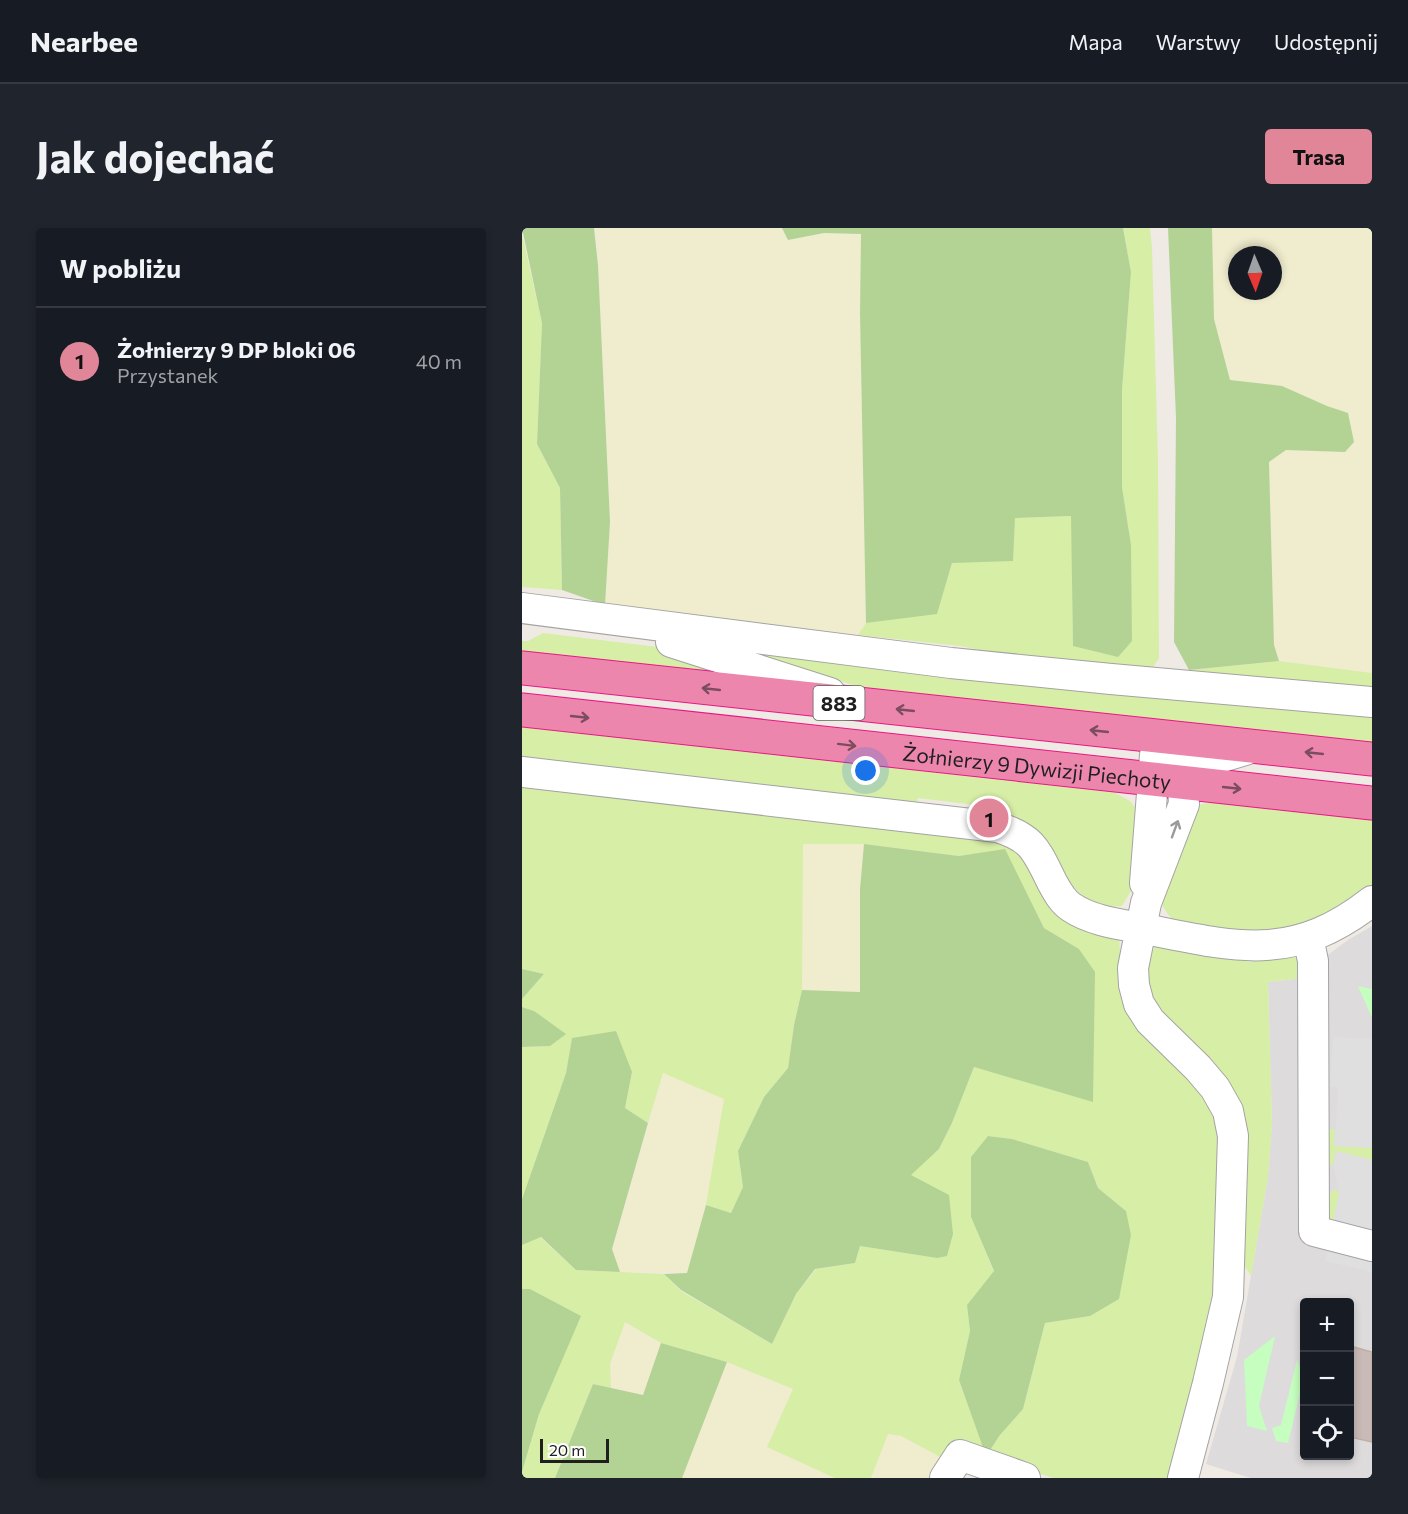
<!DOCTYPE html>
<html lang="pl">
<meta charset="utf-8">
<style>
body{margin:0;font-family:Commissioner,sans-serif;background:#20242c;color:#f1f3f6}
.controls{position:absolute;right:18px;bottom:18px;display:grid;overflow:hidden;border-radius:6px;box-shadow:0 3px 9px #0003}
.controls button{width:54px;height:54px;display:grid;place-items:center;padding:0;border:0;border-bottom:2px solid #363941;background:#171b24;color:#f1f3f6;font:30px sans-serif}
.compass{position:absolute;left:706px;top:18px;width:54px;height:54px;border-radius:50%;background:#171b24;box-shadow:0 3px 9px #0003;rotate:178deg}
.scale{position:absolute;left:18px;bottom:15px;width:69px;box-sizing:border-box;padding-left:6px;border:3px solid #1f1f1f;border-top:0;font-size:16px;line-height:21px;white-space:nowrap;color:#1f1f1f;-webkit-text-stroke:4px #fff;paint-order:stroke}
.you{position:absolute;left:344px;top:543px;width:21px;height:21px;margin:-15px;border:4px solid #fff;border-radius:50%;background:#1a73e8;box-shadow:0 0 0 9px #1a73e833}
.badge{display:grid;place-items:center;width:39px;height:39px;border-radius:50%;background:#e18699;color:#111;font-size:20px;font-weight:700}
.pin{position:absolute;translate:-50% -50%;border:3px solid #fff;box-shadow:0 2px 6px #0006}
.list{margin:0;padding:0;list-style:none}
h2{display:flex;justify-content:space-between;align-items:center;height:78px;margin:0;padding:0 24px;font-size:26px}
h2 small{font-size:20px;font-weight:400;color:#9ea1a6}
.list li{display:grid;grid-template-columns:39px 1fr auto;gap:18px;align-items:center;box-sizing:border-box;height:108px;padding:0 24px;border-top:2px solid #363941}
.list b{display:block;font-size:22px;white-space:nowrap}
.list p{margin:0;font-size:20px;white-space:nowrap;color:#9ea1a6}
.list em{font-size:20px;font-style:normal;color:#9ea1a6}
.icon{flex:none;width:33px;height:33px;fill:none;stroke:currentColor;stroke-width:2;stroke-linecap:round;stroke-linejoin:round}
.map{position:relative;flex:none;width:850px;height:1250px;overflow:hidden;border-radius:6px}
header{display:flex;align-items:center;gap:36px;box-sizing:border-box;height:84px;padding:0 30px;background:#171b24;border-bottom:2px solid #363941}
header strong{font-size:28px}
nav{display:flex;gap:33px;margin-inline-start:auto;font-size:21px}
.intro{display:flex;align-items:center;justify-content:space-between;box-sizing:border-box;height:144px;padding:0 36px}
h1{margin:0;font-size:42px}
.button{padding:15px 27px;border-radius:6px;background:#e18699;color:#111;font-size:21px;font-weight:700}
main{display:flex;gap:36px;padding:0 36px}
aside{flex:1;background:#171b24;border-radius:6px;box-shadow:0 3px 9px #0003}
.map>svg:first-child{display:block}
.residential{fill:#dddbdc;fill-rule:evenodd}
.farmland{fill:#f0ecce;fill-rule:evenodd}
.grass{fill:#d7eea6;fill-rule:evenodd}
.forest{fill:#b3d395}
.park{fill:#c5febe}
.parking{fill:#dfdfdf}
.building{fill:#c8bbb7;stroke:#c3ada5;stroke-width:1.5}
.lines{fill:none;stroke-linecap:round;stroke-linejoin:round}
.minor-casing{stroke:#a3a3a3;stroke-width:32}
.highway-casing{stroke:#e91786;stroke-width:35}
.minor{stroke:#fff;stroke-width:30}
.highway{stroke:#ed86ad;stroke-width:33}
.oneway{stroke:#7c4d5f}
.oneway2{stroke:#9a9a9a}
.labels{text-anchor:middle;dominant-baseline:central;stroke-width:4.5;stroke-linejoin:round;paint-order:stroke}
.shield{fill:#fff;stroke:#626262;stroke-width:1.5}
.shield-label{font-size:20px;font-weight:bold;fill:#1f1f1f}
.street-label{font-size:21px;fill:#1f1f1f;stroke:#fff}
</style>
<header>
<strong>Nearbee</strong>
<nav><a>Mapa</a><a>Warstwy</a><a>Udostępnij</a></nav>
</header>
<div class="intro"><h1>Jak dojechać</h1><a class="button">Trasa</a></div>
<main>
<aside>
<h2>W pobliżu<small></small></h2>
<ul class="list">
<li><span class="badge">1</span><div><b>Żołnierzy 9 DP bloki 06</b><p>Przystanek</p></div><em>40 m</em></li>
</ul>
</aside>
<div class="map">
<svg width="850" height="1250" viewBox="0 0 850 1250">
<rect width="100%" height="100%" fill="#f0eae4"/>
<path class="residential" d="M850,698V1250H729L684,1236L715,1129L746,949L750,894L746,754L773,751L826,712ZM782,1074H828V1228H782Z"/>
<path class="farmland" d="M73,0H260L266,12L302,5H339L338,85L344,395L336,407L83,377L88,294L76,28Z
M690,0H850V445L757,433L752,417L747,234L764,222L823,224L832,214L826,185L805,179L760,158L708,152L692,91ZM715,27H751V63H715Z
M281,615L342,616L338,661V765L280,762Z
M141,845L203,871L184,977L165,1045L98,1044L90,1022Z
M103,1094L139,1115L121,1167L89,1160L88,1136Z
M205,1134L271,1161L245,1219L313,1250H160Z
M366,1206L379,1208L424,1232L411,1250H349Z"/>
<path class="grass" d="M601,0H628L630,20L636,233L637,430L630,441L505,431L438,418L336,407L344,395L415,385L430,335L440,334L493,290L550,288L551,418L609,317L600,259V162L609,44Z
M0,6L20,95L15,216L38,260L40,362L0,359Z
M21,405L152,421L243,451L0,424V413H6Z
M195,411L850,483V518L352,463L224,426Z
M757,433L850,445V464L736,453L667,442Z
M0,497L590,563L608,573L617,584V606L609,663L600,678L583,679L562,669L478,587V580L396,570L394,580L0,536Z
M0,556L477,610L597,709L600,752L696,876L700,915L693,1095L650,1250H531L464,1228L424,1232L379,1208L366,1206L349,1250H313L245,1219L271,1161L205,1134L139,1115L103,1094L88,1136L89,1160L71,1156L33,1250H0V1244L17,1186L8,1061H0V1017L18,1009L54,1042L142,1046L159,1063L250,1116L274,1066L294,1041L333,1035L338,1018L415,1030L388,947L417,921L430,895L452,839L571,873L557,721L522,700L483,622L437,628L342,616H281L280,762L272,797L266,840L242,869L216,923L221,959L209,985L184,977L202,871L141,845L126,895L103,880L110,844L50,811L44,845L0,971V819L28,818L12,783L0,779V771L22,746L0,741ZM467,908L490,911L566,934L576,960L604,983L568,1088L523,1095L501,1181L478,1207L464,1227L437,1152L448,1103L445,1077L472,1044L449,989V929Z
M690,574L850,591V661L785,698L730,708L651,693L641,679L639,665L676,577Z
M634,717L674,723L728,734L759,726L776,730L782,745L773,751L746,754L750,895L746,949L729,1048L720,1034L717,894L619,761L625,734Z
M808,901H811L813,903L812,918L850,920V932L814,923L811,936L807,938L805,936V903Z
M813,961L817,965L850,986L808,996L802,971Z"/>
<path class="forest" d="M0,0H72L76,37L88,294L83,377L40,362L38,260L15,216L20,95Z
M260,0H601L609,44L600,162V259L609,317L610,413L596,429L551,418L549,288L493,290L491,333L430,335L415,386L344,395L338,85L339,6L302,5L266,12Z
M646,0H690L692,91L708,152L760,158L805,178L826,185L832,214L823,224L764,222L747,234L752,417L757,433L667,442L652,414L654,190Z
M342,616L437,628L483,621L522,700L557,721L573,744L571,874L452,839L430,895L417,921L389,947L427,967L431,1006L425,1028L415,1030L338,1018L333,1035L293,1041L274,1066L250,1116L159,1062L142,1046L165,1045L184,977L209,985L221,959L216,923L242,869L266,840L272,797L280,762L338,764V661Z
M0,741L22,746L0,771Z
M0,779L12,783L44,806L28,818L0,819Z
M94,803L110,844L103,880L126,895L90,1021L98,1044L54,1042L19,1009L0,1017V971L44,845L50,810Z
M466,908L490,911L566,934L576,960L604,983L609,1007L597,1071L568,1088L523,1095L501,1181L478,1207L464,1228L437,1152L448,1103L445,1077L472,1043L449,989V929Z
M8,1061L59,1088L17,1186L0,1244V1061Z
M139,1115L205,1134L160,1250H33L71,1156L121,1167Z"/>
<path class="park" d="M836,758L850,761V790Z
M753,1108L737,1178L745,1203L725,1198L722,1132Z
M775,1132L782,1149L766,1215L754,1213L750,1200L759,1197Z"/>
<path class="parking" d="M811,809L850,811V920L812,918L816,867L815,859H808Z
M814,923L850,932V1044L803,1033L817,965L811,937Z"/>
<path class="building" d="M828,1118L850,1124V1214L828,1209Z"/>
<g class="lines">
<g class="minor-casing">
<path id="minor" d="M0,380L429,435L589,451L850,474
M149,414L308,465
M635,509C646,530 662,551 662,576L624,675L611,740L612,757L617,776L628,793L676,840L693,860L706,883L711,908L706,1069L686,1155L661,1250
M0,544L475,599C511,610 514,622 530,654C535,663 540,673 549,679C571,694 603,697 628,702C717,720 772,734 850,673
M636,548L644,543L687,533L733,519
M623,655L633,527
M786,709L791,733L792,1003L850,1018
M423,1250L438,1227L503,1250"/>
</g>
<g class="highway-casing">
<g id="highway">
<path d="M0,440L850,531"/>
<path id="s1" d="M0,482L850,575"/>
</g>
</g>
<use href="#minor" class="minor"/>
<use href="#highway" class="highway"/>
</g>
<defs><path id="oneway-shaft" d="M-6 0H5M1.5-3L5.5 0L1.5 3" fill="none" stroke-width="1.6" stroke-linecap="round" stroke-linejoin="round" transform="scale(1.5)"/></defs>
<g class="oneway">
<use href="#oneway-shaft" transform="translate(189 461) rotate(-174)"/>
<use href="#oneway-shaft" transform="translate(383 482) rotate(-174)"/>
<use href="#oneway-shaft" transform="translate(58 489) rotate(6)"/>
<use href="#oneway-shaft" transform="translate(577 503) rotate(-174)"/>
<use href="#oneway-shaft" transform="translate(325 517) rotate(7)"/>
<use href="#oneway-shaft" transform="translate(792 525) rotate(-174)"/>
<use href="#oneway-shaft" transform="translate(710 560) rotate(6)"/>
</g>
<use class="oneway2" href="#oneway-shaft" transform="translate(653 601) rotate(-70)"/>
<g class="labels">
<rect class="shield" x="291.5" y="458" width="51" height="34" rx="4.5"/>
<g class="shield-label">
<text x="317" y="475">883</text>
</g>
<g class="street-label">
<text stroke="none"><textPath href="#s1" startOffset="518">Żołnierzy 9 Dywizji Piechoty</textPath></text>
</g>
</g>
</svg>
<div class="controls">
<button>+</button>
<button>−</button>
<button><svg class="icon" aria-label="locate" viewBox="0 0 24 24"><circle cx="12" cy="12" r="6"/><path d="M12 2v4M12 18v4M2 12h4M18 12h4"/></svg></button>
</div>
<svg class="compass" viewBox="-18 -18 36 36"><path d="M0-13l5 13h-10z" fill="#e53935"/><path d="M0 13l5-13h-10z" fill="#9ea1a6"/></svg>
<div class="scale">20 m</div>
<div class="you"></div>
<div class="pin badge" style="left:467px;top:590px">1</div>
</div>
</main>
